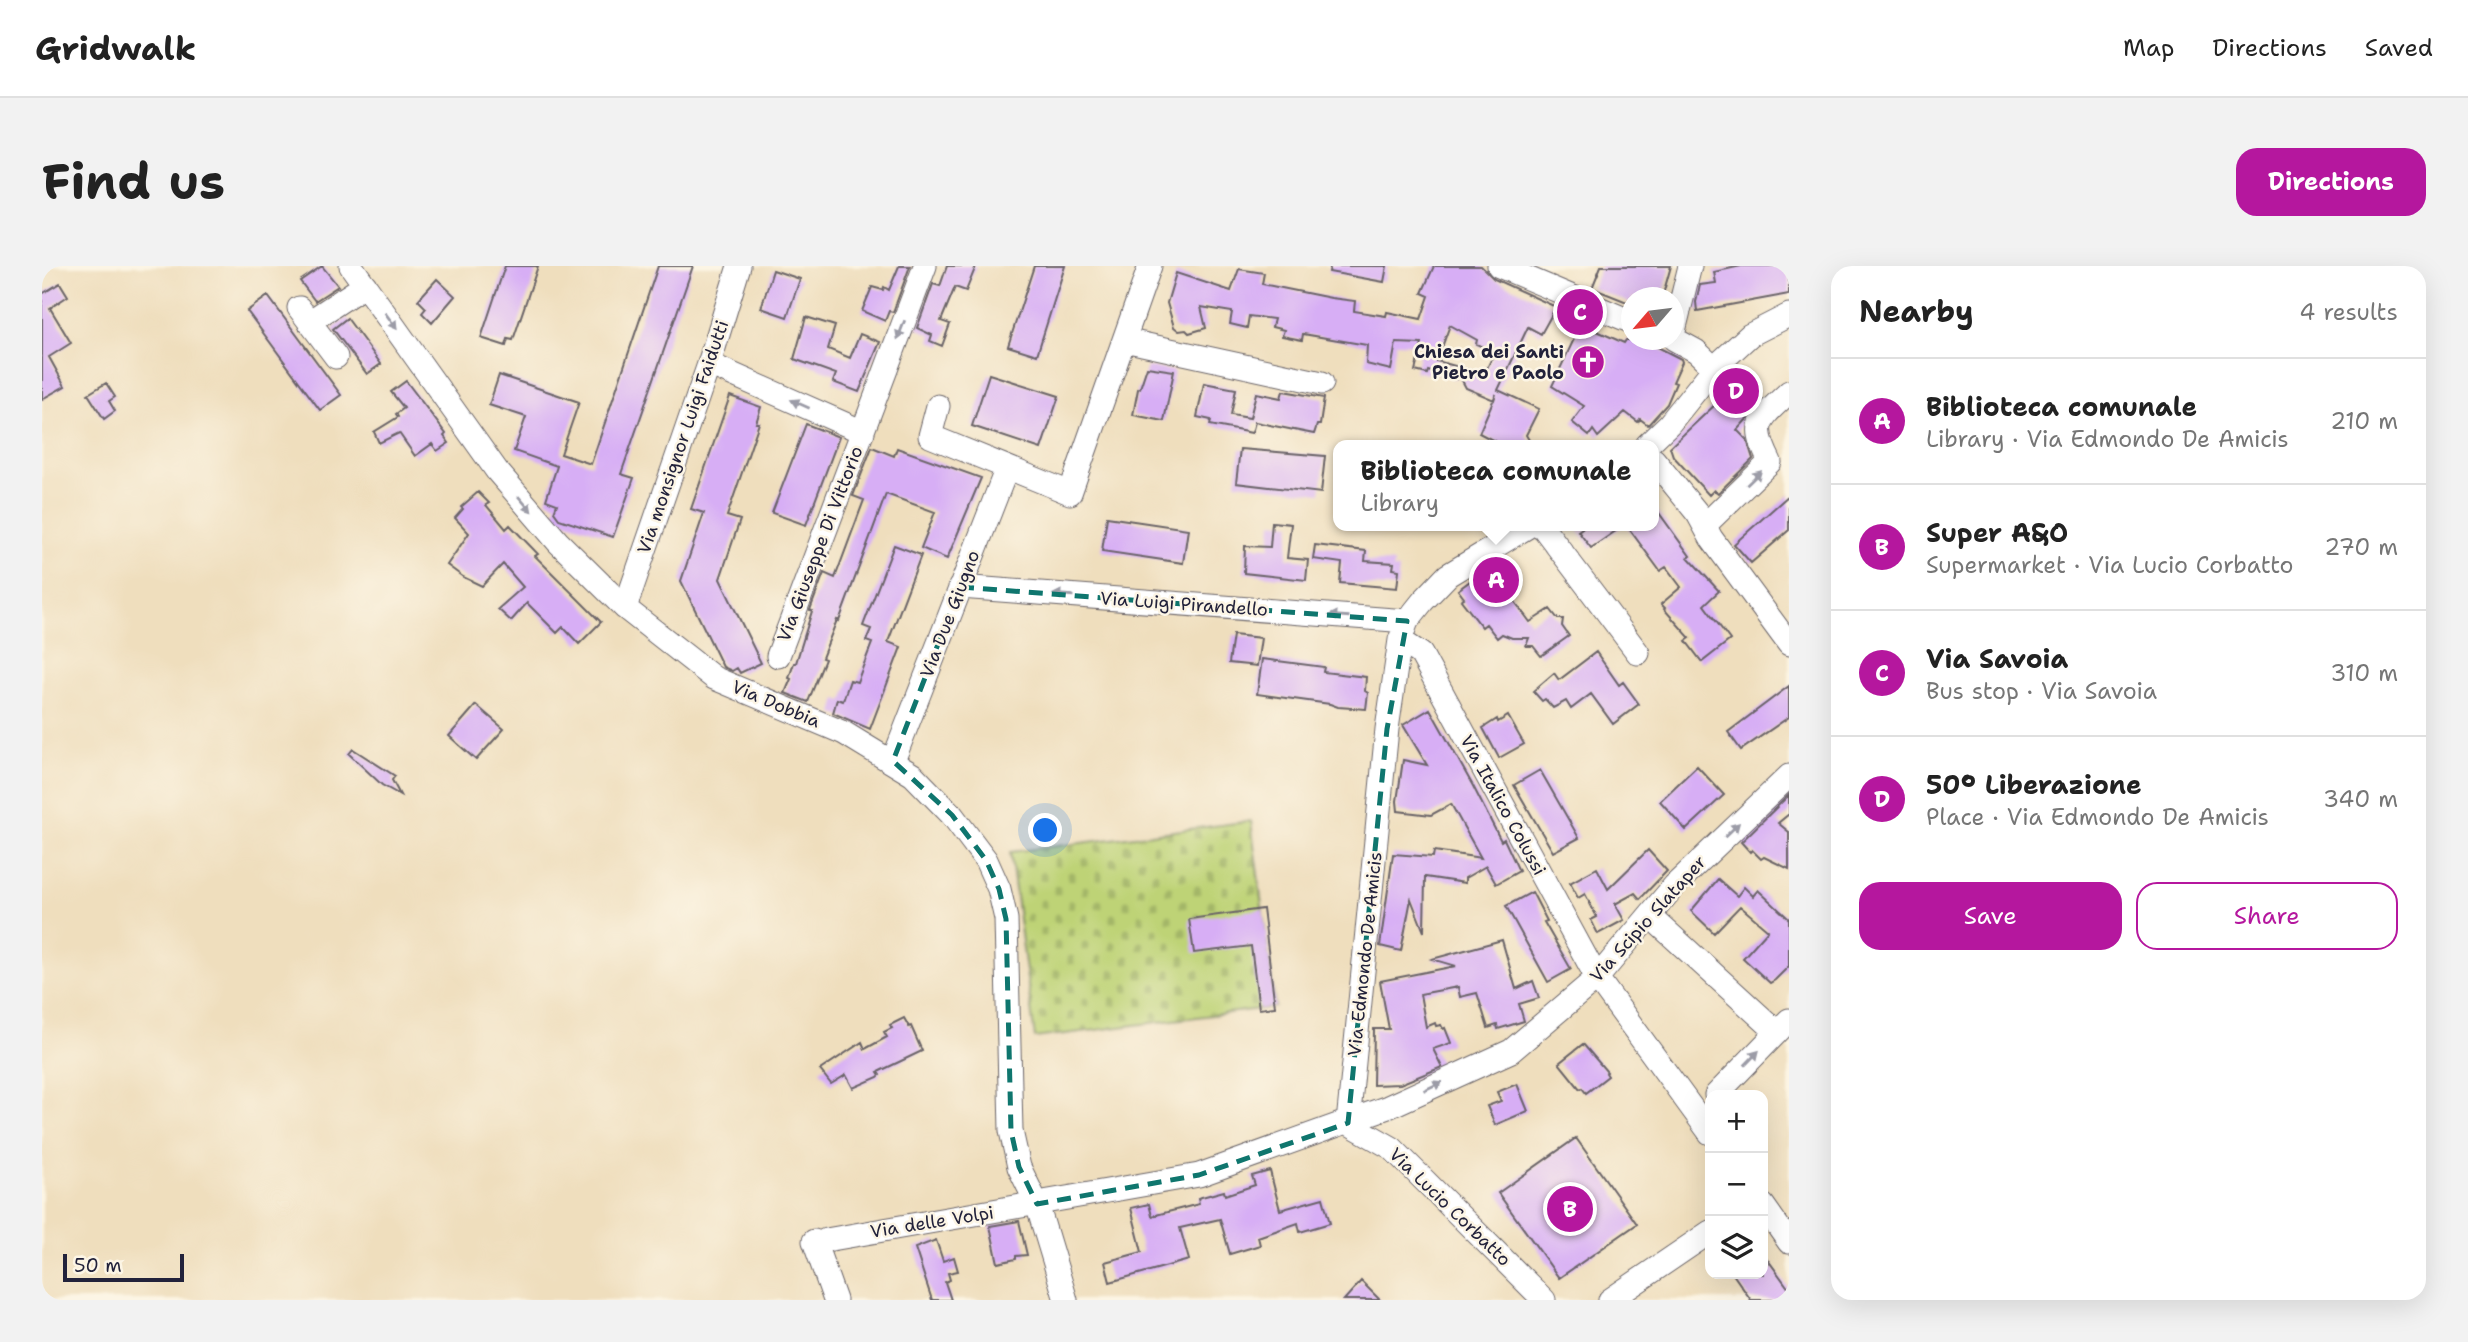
<!DOCTYPE html>
<meta charset="utf-8">
<style>
body{margin:0;font-family:"Shantell Sans",sans-serif;background:#f2f2f2;color:#222}
.controls{position:absolute;right:21px;bottom:21px;display:grid;overflow:hidden;border-radius:14px;box-shadow:0 7px 28px #0002}
.controls button{width:63px;height:63px;display:grid;place-items:center;padding:0;border:0;border-bottom:2px solid #e0e0e0;background:#fff;color:#222;font:35px sans-serif}
.compass{position:absolute;left:1579px;top:21px;width:63px;height:63px;border-radius:50%;background:#fff;box-shadow:0 7px 28px #0002;rotate:242deg}
.scale{position:absolute;left:21px;bottom:18px;width:121px;box-sizing:border-box;padding-left:7px;border:4px solid #22223b;border-top:0;font-size:19px;line-height:24px;white-space:nowrap;color:#22223b;-webkit-text-stroke:5px #fcf5e5;paint-order:stroke}
.you{position:absolute;left:1004px;top:565px;width:24px;height:24px;margin:-18px;border:5px solid #fff;border-radius:50%;background:#1a73e8;box-shadow:0 0 0 10px #1a73e833}
.badge{display:grid;place-items:center;width:46px;height:46px;border-radius:50%;background:#b5179e;color:#fff;font-size:23px;font-weight:700}
.pin{position:absolute;translate:-50% -50%;border:4px solid #fff;box-shadow:0 2px 7px #0006}
.popup{position:absolute;left:1291px;top:174px;width:326px;height:91px;box-sizing:border-box;display:grid;place-content:center;border-radius:14px;background:#fff;filter:drop-shadow(0 2px 5px #0005);font-size:23px;white-space:nowrap;color:#767676}
.popup b{font-size:26px;color:#222}
.popup::after{content:'';position:absolute;left:50%;top:100%;margin-left:-14px;border:14px solid transparent;border-top-color:#fff}
.list{margin:0;padding:0;list-style:none}
h2{display:flex;justify-content:space-between;align-items:center;height:91px;margin:0;padding:0 28px;font-size:30px}
h2 small{font-size:23px;font-weight:400;color:#767676}
.list li{display:grid;grid-template-columns:46px 1fr auto;gap:21px;align-items:center;box-sizing:border-box;height:126px;padding:0 28px;border-top:2px solid #e0e0e0}
.list b{display:block;font-size:26px;white-space:nowrap}
.list p{margin:0;font-size:23px;white-space:nowrap;color:#767676}
.list em{font-size:23px;font-style:normal;color:#767676}
.actions{display:flex;gap:14px;padding:21px 28px}
.actions a{flex:1;padding:16px 0;border:2px solid #b5179e;border-radius:21px;text-align:center;font-size:24px;color:#b5179e}
.actions .main{background:#b5179e;color:#fff}
.icon{flex:none;width:38px;height:38px;fill:none;stroke:currentColor;stroke-width:2;stroke-linecap:round;stroke-linejoin:round}
.map{position:relative;flex:none;width:1747px;height:1034px;overflow:hidden;border-radius:21px}
header{display:flex;align-items:center;gap:42px;box-sizing:border-box;height:98px;padding:0 35px;background:#fff;border-bottom:2px solid #e0e0e0}
header strong{font-size:33px}
nav{display:flex;gap:38px;margin-inline-start:auto;font-size:24px}
.intro{display:flex;align-items:center;justify-content:space-between;box-sizing:border-box;height:168px;padding:0 42px}
h1{margin:0;font-size:49px}
.button{padding:18px 32px;border-radius:21px;background:#b5179e;color:#fff;font-size:24px;font-weight:700}
main{display:flex;gap:42px;padding:0 42px}
aside{flex:1;background:#fff;border-radius:21px;box-shadow:0 7px 28px #0002}
.map>svg:first-child{display:block}
.cemetery{fill:url(#cemetery-stones);stroke:#707a58;stroke-width:2}
.building{fill:#d7aef5;fill-rule:evenodd}
.lines{fill:none;stroke-linecap:round;stroke-linejoin:round}
.minor-casing{stroke:#6a6468;stroke-width:25}
.minor{stroke:#fff;stroke-width:23}
.oneway{fill:#9c9ca7}
.marked{fill:none;stroke:#0f766e;stroke-width:5;stroke-dasharray:14 9;stroke-linejoin:round}
.labels{text-anchor:middle;dominant-baseline:central;stroke-width:5;stroke-linejoin:round;paint-order:stroke}
.poi-label{font-size:18px;font-weight:bold;fill:#22223b;stroke:#fcf5e5;text-anchor:end}
.street-label{font-size:18px;fill:#22223b;stroke:#fcf5e5}
</style>
<header>
<strong>Gridwalk</strong>
<nav><a>Map</a><a>Directions</a><a>Saved</a></nav>
</header>
<div class="intro"><h1>Find us</h1><a class="button">Directions</a></div>
<main>
<div class="map">
<svg width="1747" height="1034" viewBox="0 0 1747 1034">
<defs>
<pattern id="cemetery-stones" width="16" height="16" patternUnits="userSpaceOnUse" patternTransform="scale(1.75)"><rect width="16" height="16" fill="#bed376"/><path d="M2 7V4a2 2 0 0 1 4 0v3zM10 15v-3a2 2 0 0 1 4 0v3z" fill="#a3b567"/></pattern>
</defs>
<rect width="100%" height="100%" fill="#fcf5e5"/>
<filter id="ink" filterUnits="userSpaceOnUse"><feTurbulence type="fractalNoise" baseFrequency=".0143" numOctaves="2"/><feDisplacementMap in="SourceGraphic" scale="14" xChannelSelector="R" yChannelSelector="G"/><feConvolveMatrix kernelMatrix="1 2 1 2 8 2 1 2 1" color-interpolation-filters="sRGB"/></filter>
<filter id="wash" filterUnits="userSpaceOnUse"><feTurbulence type="fractalNoise" baseFrequency=".00686" numOctaves="4" result="noise"/><feDisplacementMap in="SourceGraphic" scale="28" xChannelSelector="R" yChannelSelector="G"/><feGaussianBlur stdDeviation="1.57" result="paint"/><feColorMatrix in="noise" values="0 0 0 0 0 0 0 0 0 0 0 0 0 0 0 0 0 1.4 0 .05"/><feComposite in="paint" operator="in"/></filter>
<g filter="url(#wash)">
<rect width="100%" height="100%" fill="#efdebd"/>
<path class="cemetery" d="M1209,555L1233,741L993,772L968,586Z"/>
<g id="blocks">
<path class="building" d="M280,0L296,20L273,35L258,15Z
M463,0H496L471,74L466,73L464,80L439,72Z
M616,0H651L579,208L592,212L571,271L517,253L512,246L515,238L504,234L515,200L472,185L484,151L447,139L457,109L537,136L519,188L549,198Z
M857,0H868L851,46L847,45L843,55L820,45L830,21L841,24L842,21L847,24Z
M905,0H934L924,25L913,21L899,55L908,58L900,80L888,75L890,69L875,62L891,18L898,20Z
M992,0H1023L995,89L966,80Z
M1288,0H1345L1342,16L1287,6Z
M1392,0H1439L1452,13L1514,41L1499,68L1486,61L1456,124L1497,143L1484,169L1490,179H1460L1437,167L1454,128L1452,134L1424,122L1415,105L1414,113L1386,105L1385,108L1373,105L1380,78L1354,77L1349,104L1324,98L1325,79L1261,68L1260,74L1240,70L1242,64L1230,61L1232,53L1207,50L1205,62L1188,58L1190,46L1159,41L1164,62L1147,67L1144,64L1137,65L1132,61L1125,37L1134,7L1189,25L1197,3L1222,7L1220,18L1289,32L1313,35L1312,45L1344,50L1345,46L1379,53L1387,30L1380,27ZM1408,59L1435,74L1434,78L1453,86L1442,108L1395,95Z
M1559,0H1629L1620,32H1590V38L1550,22Z
M1699,0H1747V28L1655,45L1654,36L1658,19L1674,17L1672,6Z
M731,4L758,13L745,51L719,42Z
M395,13L413,30L390,57L380,47L384,42L376,34Z
M18,17L26,30L8,42L29,77L7,91L23,120L0,133V28Z
M226,30L299,129L278,144L205,45Z
M764,51L793,60L786,83L808,92L818,68L838,76L817,126L791,116L794,108L752,93Z
M305,52L339,98L325,108L291,63Z
M1539,58L1582,77L1584,74H1602L1639,93L1640,96L1631,116L1634,117L1625,138L1606,159L1598,153L1596,156L1583,146L1556,171L1551,164L1547,170L1530,156L1542,140L1510,120Z
M1105,101L1132,105L1122,155L1091,149L1096,123L1098,122Z
M947,108L1017,130L999,183L930,160Z
M364,115L404,168L402,170L407,177L395,185L390,178L373,190L357,167L337,177L332,166L356,151L354,148L362,142L349,126Z
M64,117L73,131L67,135L73,145L62,153L46,128Z
M1162,117L1194,123L1189,149L1208,152L1214,127L1239,132L1241,125L1282,132L1278,159H1275L1272,168L1213,156L1210,167L1168,159L1169,154L1155,151Z
M1691,122L1702,133L1695,140L1706,152L1695,164L1705,174L1711,193L1676,227L1672,224L1667,229L1631,190L1628,181Z
M688,130L719,141L714,157H717L685,250L698,254L678,313L719,397L698,407L695,402L690,405L681,401L639,315L662,247L649,243Z
M764,158L797,171L764,259L730,247Z
M830,181L852,190L855,182L939,212L905,293L879,282L893,246L844,228L797,355L795,354L780,392L783,393L766,436L743,427L749,413L747,412L752,397H754L770,345L768,344L782,307L793,312L822,234L811,230Z
M1198,183L1283,190L1279,227L1194,217Z
M436,226L447,237L444,239L464,263L468,259L496,288L493,290L559,356L537,378L521,361L515,367L485,337L469,355L456,343L481,321L461,298L440,320L421,311L405,299L427,267L413,252L421,243L419,241Z
M1747,229V264L1709,297L1692,278Z
M1612,240L1648,290L1646,291L1677,325L1662,339L1688,374L1660,396L1644,375L1648,372L1622,343L1623,342L1619,338L1639,321L1624,301L1618,305L1585,260H1612Z
M1065,251L1146,263L1141,297L1060,285Z
M1230,256L1249,258L1245,292L1266,294L1264,314L1202,307L1203,280L1228,281Z
M1543,260H1581L1549,282L1536,265Z
M852,279L879,289L846,376L859,381L828,463L791,447L795,433L801,435L808,414L815,416L830,377L824,375L829,363L821,360Z
M1273,279L1324,285L1323,295L1352,297L1351,303L1357,304L1355,322L1298,317L1300,297L1271,293Z
M1447,301L1488,356L1508,343L1516,353H1521L1520,360L1527,370L1499,390L1491,380H1484L1487,372H1470L1460,368L1455,372L1444,358L1440,361L1419,334L1422,332L1416,324Z
M1191,369L1219,372L1215,400L1187,397Z
M1554,386L1577,419L1581,416L1597,438L1571,458L1549,428L1529,443L1524,435L1511,442L1503,433L1500,435L1491,425L1512,407L1517,414Z
M1220,393L1282,401L1281,406L1324,411L1323,425L1326,427L1324,443L1296,441L1288,438L1215,428Z
M1747,420V451L1699,484L1686,466Z
M434,439L462,463L434,494L407,470Z
M1388,443L1431,520L1459,575L1462,573L1477,605L1454,618L1444,600L1423,612V617L1383,611L1382,666L1369,633L1359,685L1338,680L1351,588L1391,591L1392,585L1439,592L1409,538L1389,549L1356,545L1355,535L1361,494L1385,499L1361,459Z
M1466,450L1482,478L1457,492L1441,462L1455,453L1456,456Z
M311,483L353,510L350,514L358,529L340,519L307,488Z
M1655,500L1682,529L1644,564L1618,535Z
M1498,504L1537,572L1511,586L1472,519Z
M1747,529V548L1736,557L1747,566V603L1722,591L1719,593L1710,584L1708,586L1699,576Z
M1606,584L1625,605L1598,633L1593,627L1573,638L1582,654L1556,668L1549,654L1555,651L1543,628L1536,632L1528,617L1555,602L1566,623Z
M1676,613L1695,630L1702,621L1711,630L1716,624L1747,653V700L1733,714L1728,717L1701,692L1726,664L1698,640L1672,667L1649,645Z
M1490,626L1505,655L1502,656L1529,703L1506,716L1464,640Z
M1221,643L1233,741L1217,743L1209,680L1152,687L1147,653Z
M1460,674L1474,723L1491,715L1497,732L1477,738L1482,755L1456,763L1455,759L1446,762L1435,727L1418,731L1416,721L1378,728L1384,761L1393,757L1394,760L1399,759L1401,763L1403,762L1409,777L1391,783L1400,801L1358,818L1331,819L1332,763H1347L1338,715L1414,700L1390,693Z
M862,752L867,761L869,760L880,785L836,806L838,809L836,811L811,822L804,809L789,818L778,804L820,776L823,783L845,771L842,766L850,762L848,759Z
M1541,778L1565,806L1564,807L1566,810L1544,827L1540,822L1538,823L1517,797Z
M1475,818L1486,845L1453,859L1445,840L1459,835L1455,826Z
M1534,872L1595,958L1517,1012L1456,927Z
M1228,905L1238,944L1281,932L1288,957L1258,966L1256,957L1216,971L1218,979L1188,988L1178,953L1138,962L1147,994L1068,1016L1063,996L1100,986L1089,942L1107,938L1110,950L1157,938L1156,932L1182,925L1183,929L1213,919L1210,910Z
M977,955L985,989L974,990V993L956,997L948,960Z
M894,974L901,995L912,991L916,1005L906,1007L908,1014L903,1016L909,1034H890L873,982Z
M1721,987L1747,1023V1034H1709L1691,1008H1721Z
M1319,1015L1338,1034H1302Z"/>
</g>
</g>
<g filter="url(#ink)">
<use href="#blocks" fill-opacity="0" stroke="#6a6468" stroke-width="2"/>
<g class="lines">
<g class="minor-casing">
<path id="minor" d="M309,0L455,205L516,276L583,342L672,412L802,467L871,509L910,549L944,594L957,623L964,653L969,865L977,901L995,938L1024,1034
M1457,0L1590,56
M257,42L294,91
M267,56L323,19
M1632,65L1648,0
M1632,73L1654,85L1672,102
M1082,74L1280,117
M667,98L821,166
M896,140L888,170L1028,227L1108,0
M1605,179L1627,158L1672,102L1708,69L1747,49
M1612,194L1656,248L1669,272L1747,378
M1663,259L1728,196C1708,156 1718,154 1747,126
M1500,260L1596,387
M918,321L1365,355
M583,342L667,98L697,0
M1358,374L1379,388L1555,712L1668,867
M736,390L883,0
M851,495L965,202
M1608,650L1735,766
M1674,829L1747,754
M1306,857L1345,463L1358,374L1365,355L1381,335L1406,309L1487,260
M1306,857L1350,882L1502,1034
M1721,939L1747,976
M784,974L1157,909L1346,841L1469,785L1555,712L1633,619L1747,510
M772,975L793,1034
M1568,1034L1668,966"/>
</g>
<use href="#minor" class="minor"/>
</g>
<defs><path id="oneway-solid" d="M-6-.8H1V-3.2L6.5 0L1 3.2V.8H-6Z" transform="scale(1.75)"/></defs>
<g class="oneway">
<use href="#oneway-solid" transform="translate(349 55) rotate(54)"/>
<use href="#oneway-solid" transform="translate(859 64) rotate(111)"/>
<use href="#oneway-solid" transform="translate(758 138) rotate(-156)"/>
<use href="#oneway-solid" transform="translate(1712 212) rotate(-44)"/>
<use href="#oneway-solid" transform="translate(483 238) rotate(49)"/>
<use href="#oneway-solid" transform="translate(1021 329) rotate(-176)"/>
<use href="#oneway-solid" transform="translate(1297 350) rotate(-176)"/>
<use href="#oneway-solid" transform="translate(1690 564) rotate(-44)"/>
<use href="#oneway-solid" transform="translate(1710 792) rotate(-46)"/>
<use href="#oneway-solid" transform="translate(1391 820) rotate(-25)"/>
</g>
</g>
<path class="marked" d="M918,321L1365,355L1345,463L1306,857L1157,909L995,938L977,901L969,865L964,653L957,623L944,594L910,549L851,495Z"/>
<defs>
<g id="church-disc" transform="scale(1.75)"><circle r="9.5" fill="#b5179e" stroke="#fcf5e5"/><path d="M-1.2-6h2.4v3.5h3.3v2.4h-3.3V6h-2.4V-.1h-3.3v-2.4h3.3Z" fill="#fff"/></g>
</defs>
<g fill-rule="evenodd">
<use href="#church-disc" x="1546" y="96"/>
</g>
<g class="labels">
<g class="poi-label">
<text x="1522" y="86">Chiesa dei Santi<tspan x="1522" dy="21">Pietro e Paolo</tspan></text>
</g>
<g class="street-label">
<text transform="translate(641 171) rotate(-71)">Via monsignor Luigi Faidutti</text>
<text transform="translate(778 278) rotate(-69)">Via Giuseppe Di Vittorio</text>
<text transform="translate(1142 338) rotate(4)">Via Luigi Pirandello</text>
<text transform="translate(908 348) rotate(-69)">Via Due Giugno</text>
<text transform="translate(734 438) rotate(23)">Via Dobbia</text>
<text transform="translate(1461 539) rotate(61)">Via Italico Colussi</text>
<text transform="translate(1606 653) rotate(-48)">Via Scipio Slataper</text>
<text transform="translate(1323 688) rotate(-84)">Via Edmondo De Amicis</text>
<text transform="translate(1408 941) rotate(44)">Via Lucio Corbatto</text>
<text transform="translate(890 956) rotate(-9)">Via delle Volpi</text>
</g>
</g>
</svg>
<div class="controls">
<button>+</button>
<button>−</button>
<button><svg class="icon" aria-label="layers" viewBox="0 0 24 24"><path d="M12 4l9 5-9 5-9-5zM3 14l9 5 9-5"/></svg></button>
</div>
<svg class="compass" viewBox="-18 -18 36 36"><path d="M0-13l5 13h-10z" fill="#e53935"/><path d="M0 13l5-13h-10z" fill="#767676"/></svg>
<div class="scale">50 m</div>
<div class="you"></div>
<div class="pin badge" style="left:1454px;top:314px">A</div>
<div class="popup"><b>Biblioteca comunale</b>Library</div>
<div class="pin badge" style="left:1528px;top:943px">B</div>
<div class="pin badge" style="left:1538px;top:46px">C</div>
<div class="pin badge" style="left:1694px;top:125px">D</div>
</div>
<aside>
<h2>Nearby<small>4 results</small></h2>
<ul class="list">
<li><span class="badge">A</span><div><b>Biblioteca comunale</b><p>Library · Via Edmondo De Amicis</p></div><em>210 m</em></li>
<li><span class="badge">B</span><div><b>Super A&amp;O</b><p>Supermarket · Via Lucio Corbatto</p></div><em>270 m</em></li>
<li><span class="badge">C</span><div><b>Via Savoia</b><p>Bus stop · Via Savoia</p></div><em>310 m</em></li>
<li><span class="badge">D</span><div><b>50° Liberazione</b><p>Place · Via Edmondo De Amicis</p></div><em>340 m</em></li>
</ul>
<div class="actions"><a class="main">Save</a><a>Share</a></div>
</aside>
</main>
